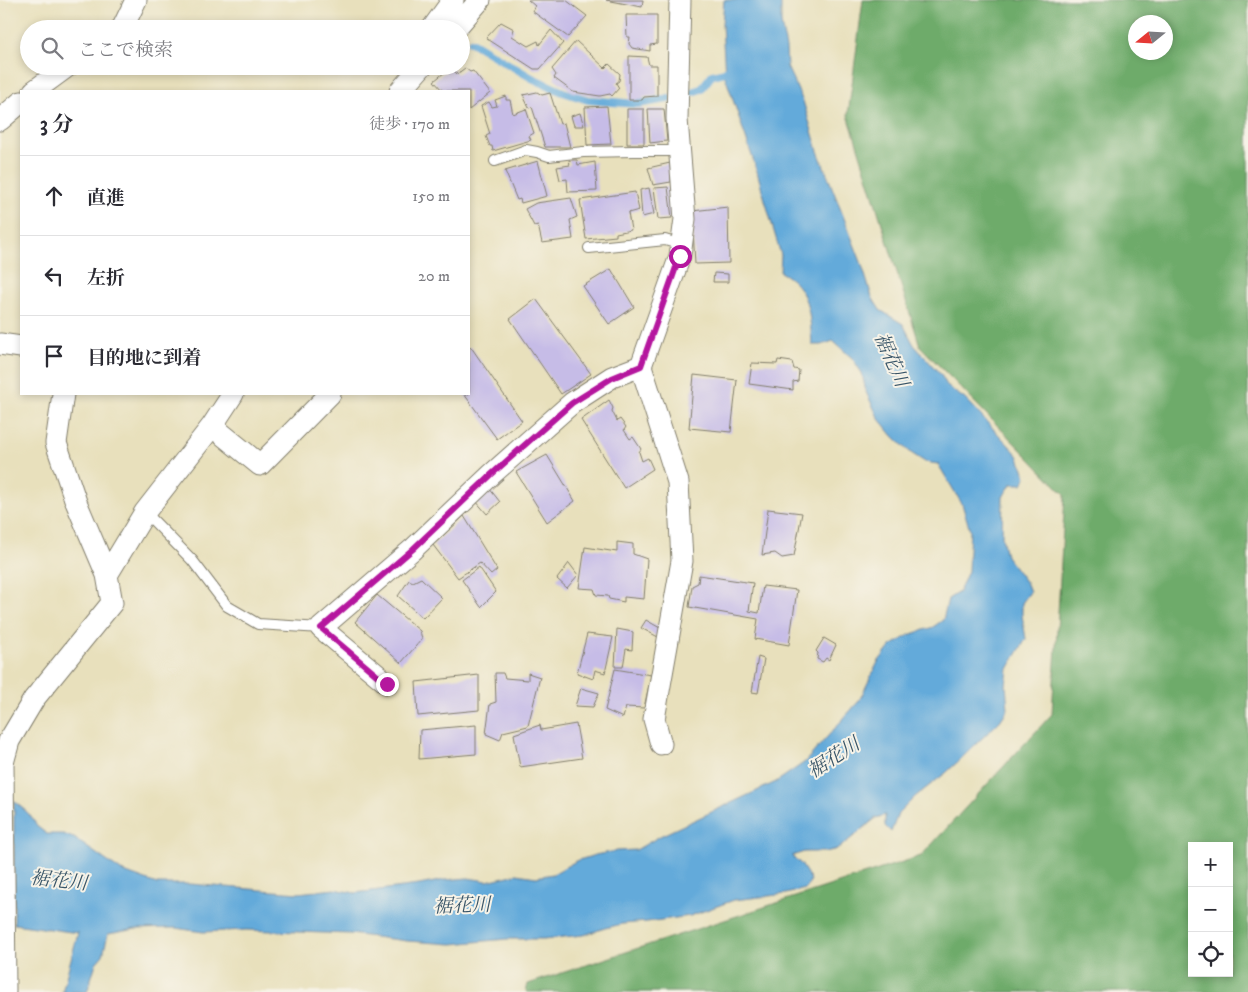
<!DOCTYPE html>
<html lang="ja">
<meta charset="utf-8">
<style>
body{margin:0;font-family:"IM FELL DW Pica","Noto Serif JP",serif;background:#f7f7f7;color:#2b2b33}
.controls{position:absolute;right:15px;bottom:15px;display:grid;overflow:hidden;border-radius:0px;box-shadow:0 2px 8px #0003}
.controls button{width:45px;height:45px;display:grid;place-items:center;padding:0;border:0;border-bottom:1px solid #e1e1e2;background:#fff;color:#2b2b33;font:25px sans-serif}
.compass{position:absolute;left:1128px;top:15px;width:45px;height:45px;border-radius:50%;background:#fff;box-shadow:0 2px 8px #0003;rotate:252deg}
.stop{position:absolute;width:15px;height:15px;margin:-11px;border:4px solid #b5179e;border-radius:50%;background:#fff}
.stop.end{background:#b5179e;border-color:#fff;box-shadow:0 1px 5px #0008}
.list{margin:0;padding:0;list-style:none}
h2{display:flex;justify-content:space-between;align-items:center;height:65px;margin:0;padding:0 20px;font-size:21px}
h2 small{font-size:16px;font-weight:400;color:#7c7c81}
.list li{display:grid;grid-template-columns:32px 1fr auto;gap:15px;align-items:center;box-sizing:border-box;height:80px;padding:0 20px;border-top:1px solid #e1e1e2}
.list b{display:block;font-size:19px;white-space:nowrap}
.list em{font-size:16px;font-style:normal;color:#7c7c81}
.icon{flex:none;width:28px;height:28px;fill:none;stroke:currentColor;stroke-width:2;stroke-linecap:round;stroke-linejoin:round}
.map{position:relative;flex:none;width:1248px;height:992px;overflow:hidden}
.search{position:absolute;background:#fff;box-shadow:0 2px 8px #0003;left:20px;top:20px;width:450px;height:55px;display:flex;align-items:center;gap:12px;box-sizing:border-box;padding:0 18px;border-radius:28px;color:#7c7c81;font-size:19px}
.panel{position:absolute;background:#fff;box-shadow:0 2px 8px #0003;left:20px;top:90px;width:450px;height:305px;border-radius:0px}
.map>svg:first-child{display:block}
.forest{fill:#6eab6b;stroke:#456444;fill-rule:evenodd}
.water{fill:#64aada;stroke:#40637b}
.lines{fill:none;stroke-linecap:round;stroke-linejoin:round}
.stream{stroke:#64aada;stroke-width:8}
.building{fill:#c6bce7}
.lane-casing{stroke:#827e6c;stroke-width:12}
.street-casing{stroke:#827e6c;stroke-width:23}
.lane{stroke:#fff;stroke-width:10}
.street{stroke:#fff;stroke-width:21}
.route{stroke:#b5179e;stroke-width:6}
.labels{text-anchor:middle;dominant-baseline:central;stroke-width:4;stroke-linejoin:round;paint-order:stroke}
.water-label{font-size:19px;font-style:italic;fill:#395568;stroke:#f7f3e8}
</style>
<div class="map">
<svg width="1248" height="992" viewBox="0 0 1248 992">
<rect width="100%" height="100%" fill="#f7f3e8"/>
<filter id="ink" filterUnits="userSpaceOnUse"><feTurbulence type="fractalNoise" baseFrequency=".02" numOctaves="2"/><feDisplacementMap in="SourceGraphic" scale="10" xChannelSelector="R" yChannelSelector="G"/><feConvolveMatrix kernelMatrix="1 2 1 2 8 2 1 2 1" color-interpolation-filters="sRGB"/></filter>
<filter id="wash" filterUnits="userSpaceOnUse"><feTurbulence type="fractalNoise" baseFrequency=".0096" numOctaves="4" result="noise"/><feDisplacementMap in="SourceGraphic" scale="20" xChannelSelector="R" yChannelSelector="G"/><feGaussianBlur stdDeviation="1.12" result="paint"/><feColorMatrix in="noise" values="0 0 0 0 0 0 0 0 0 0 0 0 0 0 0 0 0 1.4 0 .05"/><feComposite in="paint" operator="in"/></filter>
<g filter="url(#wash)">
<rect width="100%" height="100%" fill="#e8e0bc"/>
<path class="forest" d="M863,0H1248V992H526L528,984L921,856L1052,714L1065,495L920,346L848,115ZM1136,22H1166V52H1136ZM1192,846H1229V973H1192Z"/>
<path class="water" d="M724,0H781V23L786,48L787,67L803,101L818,151L861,262L872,297L880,310L903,324L914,345L941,375L948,387L965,399L1018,455L1026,477L1022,484H1011L1003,497L1002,537L1006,556L1027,584L1030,592L1022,603V615L1026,639L1008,669L1006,685L1008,709L1000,721L947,772L916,796L898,814L891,832L885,826V815L876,818L838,849L825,852H804L792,856L801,864L811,880L805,889L786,894L734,900L690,916L647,922L622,924L605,928L584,935L544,939H507L452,944L407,941L350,934L246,930L203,932L175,928L136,929L108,934L103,955L96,963L87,992H62L78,933L14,924V801L28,813L39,828L47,834H63L74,838L121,871L157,884H190L298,893L335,889L355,893L419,885L445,880L468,878L487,881L517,874L536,877L553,874L576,861L595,855L616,851L636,850L660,836L776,782L805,762L859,701L878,662L891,646L909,635L933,627L943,620L948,599L959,592L968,571L970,530L962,504L938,464L925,462L911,453L894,437L879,419L866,392L862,373L852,358L833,341L822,345H812C810,315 810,287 780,272L781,255L773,228L756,168L725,76L722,24Z"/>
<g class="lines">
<path class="stream" d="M471,42L532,78L563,92L588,100L637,104L668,99
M686,94L701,89L712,75L725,72L730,66"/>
</g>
<g id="blocks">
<path class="building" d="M528,0H566L587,16L568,37L532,11L535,6Z
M606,0H643L642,7Z
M626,15H657V44L650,45V51L632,48L629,44L630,37H627Z
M501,22L514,29L512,36L528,46L538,41L539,45L551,30L563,43L540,69H534L486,38Z
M576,41L605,68L609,64L620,74L619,81L616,83L619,88L612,96L610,94L600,96L573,92L554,78L556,75L552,69Z
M629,56L647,57L649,65H657V96L644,97L642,100H629Z
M451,67L457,74L465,68L470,72L473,71L490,93L469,110V91H443L434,81Z
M537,92L542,95L550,93L560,124L564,123L570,147H545L532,107L529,108L523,95Z
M506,96V100H510L513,114L526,109L534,133L529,136L531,140L493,151L492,146H490L486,136L490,134L481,106L489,102L492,107L497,106L495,100Z
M607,106L611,144L587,145L585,107Z
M627,109H644V144H627Z
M648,109H664L667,141L650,143Z
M580,113L584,126H574L571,116Z
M569,160H577L578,165L595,162L597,191L568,192L567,179L560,180L557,167L570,165Z
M538,161L547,196L521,203L520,199L517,200L505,171Z
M670,163L671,182L653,185L648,168Z
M668,187L672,218L658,219L654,188Z
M649,188L654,214L642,217L640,190Z
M635,192L639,210L628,213L631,230L616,233V236L586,239L580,200Z
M571,198L577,217L570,220L573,239L542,243L538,225L534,226L525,209L536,203Z
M728,207L729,263L695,264L692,211Z
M611,269L634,307L609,324L583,286Z
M714,273L728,274V282H713Z
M536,299L591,374L561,394L510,319Z
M471,347L522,421L497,439L464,394H469V348Z
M778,360L792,362L794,369L799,370L798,381L793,382V390L749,384L752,363L777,364Z
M694,375L737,380L731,432L689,428Z
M609,400L613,408L612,411L617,421L620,419L626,427L624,430L630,439L633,437L641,449L639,452L642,461L648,458L653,469L624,488L581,420Z
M547,455L575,501L547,522L516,472Z
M489,488L500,502L487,514L475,500Z
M768,509L802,513L794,556L782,558L775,553L762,555Z
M464,516L497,570L491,575L480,563L458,578L433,545Z
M617,542L633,544V554L647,559L644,599L624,597V602L609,599L608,596L596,595L594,589L579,588L585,547L617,552Z
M569,563L578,575L567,588L557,579Z
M479,567L496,592L481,607L462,580Z
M699,575L753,583L749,611L759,613L763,586L797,590L789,645L755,639L758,619L689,607L692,586L698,583Z
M421,578L442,598L423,618L398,596L409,580L413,582Z
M377,595L420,631L422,639L401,663L355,622Z
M646,620L660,628L658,637L641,628Z
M617,629L633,632L632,650L626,649L623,667H615Z
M587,634L613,637L605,673L595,670L593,679L577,673Z
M824,638L836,645L829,660L826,658L823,662L817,659L818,653L816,651Z
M758,657L764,659L758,693L752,692Z
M615,669L651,675L644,708L626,707L623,718L605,710Z
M495,673H503L505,678L528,680V673L540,677L528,726L503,732L500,740L486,734L490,704L496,702Z
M479,675V710L418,716L416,682Z
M581,688L599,693L593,707L575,706Z
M576,724L582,758L520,767L514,734L540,725L541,730Z
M476,725V754L419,759L420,730Z"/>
</g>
</g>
<g filter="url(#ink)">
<use href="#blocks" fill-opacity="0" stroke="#827e6c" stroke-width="1"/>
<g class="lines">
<g class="lane-casing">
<path id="lane" d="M495,161L526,150L537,152L549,156L583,152L634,151H680
M589,248L665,240L682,245
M145,512L192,560L227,606L258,624L321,628"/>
</g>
<g class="street-casing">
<path id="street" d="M121,29L123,27L136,0
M432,29L453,0
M455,29L480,0
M34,91L68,66
M400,91L422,66
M0,120L21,102
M0,344L21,347
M63,394L56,443L76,502L107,575
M212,426L260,465L330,394
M387,683L321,628L413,549L492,474L572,403L612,377L641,366
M661,744L654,719L682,561L678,482L641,366L680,256L685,219L677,119L680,0
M5,992L3,763L9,741L34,699L112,603L107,575L145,512L212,426L233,394"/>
</g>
<use href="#lane" class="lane"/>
<use href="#street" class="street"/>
</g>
</g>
<g class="lines" filter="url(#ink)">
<path class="route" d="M387,684L321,628L413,549L492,474L572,403L612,378L641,366L680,256"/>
</g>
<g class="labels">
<g class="water-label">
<text transform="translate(891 360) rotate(66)">裾花川</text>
<text transform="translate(834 758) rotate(-33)">裾花川</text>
<text transform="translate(59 881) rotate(6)">裾花川</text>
<text transform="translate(462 906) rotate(-2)">裾花川</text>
</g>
</g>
</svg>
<div class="controls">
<button>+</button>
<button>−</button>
<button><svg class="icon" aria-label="locate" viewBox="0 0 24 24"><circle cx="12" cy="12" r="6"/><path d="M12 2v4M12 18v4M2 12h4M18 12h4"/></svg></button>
</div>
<svg class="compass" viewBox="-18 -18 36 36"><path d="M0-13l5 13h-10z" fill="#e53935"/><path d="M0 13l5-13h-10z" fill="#7c7c81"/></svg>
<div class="stop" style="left:680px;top:256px"></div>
<div class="stop end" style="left:387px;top:684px"></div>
<div class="search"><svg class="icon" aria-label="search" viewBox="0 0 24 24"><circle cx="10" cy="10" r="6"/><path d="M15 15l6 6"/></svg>ここで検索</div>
<section class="panel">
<h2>3 分<small>徒歩 · 170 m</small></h2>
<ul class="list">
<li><svg class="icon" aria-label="ahead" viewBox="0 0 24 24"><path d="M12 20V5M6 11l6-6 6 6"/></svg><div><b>直進</b></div><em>150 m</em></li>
<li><svg class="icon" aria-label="left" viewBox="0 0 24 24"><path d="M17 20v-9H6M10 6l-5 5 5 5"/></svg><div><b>左折</b></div><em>20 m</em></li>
<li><svg class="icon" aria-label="arrive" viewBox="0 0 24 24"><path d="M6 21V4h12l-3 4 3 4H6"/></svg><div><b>目的地に到着</b></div></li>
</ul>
</section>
</div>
